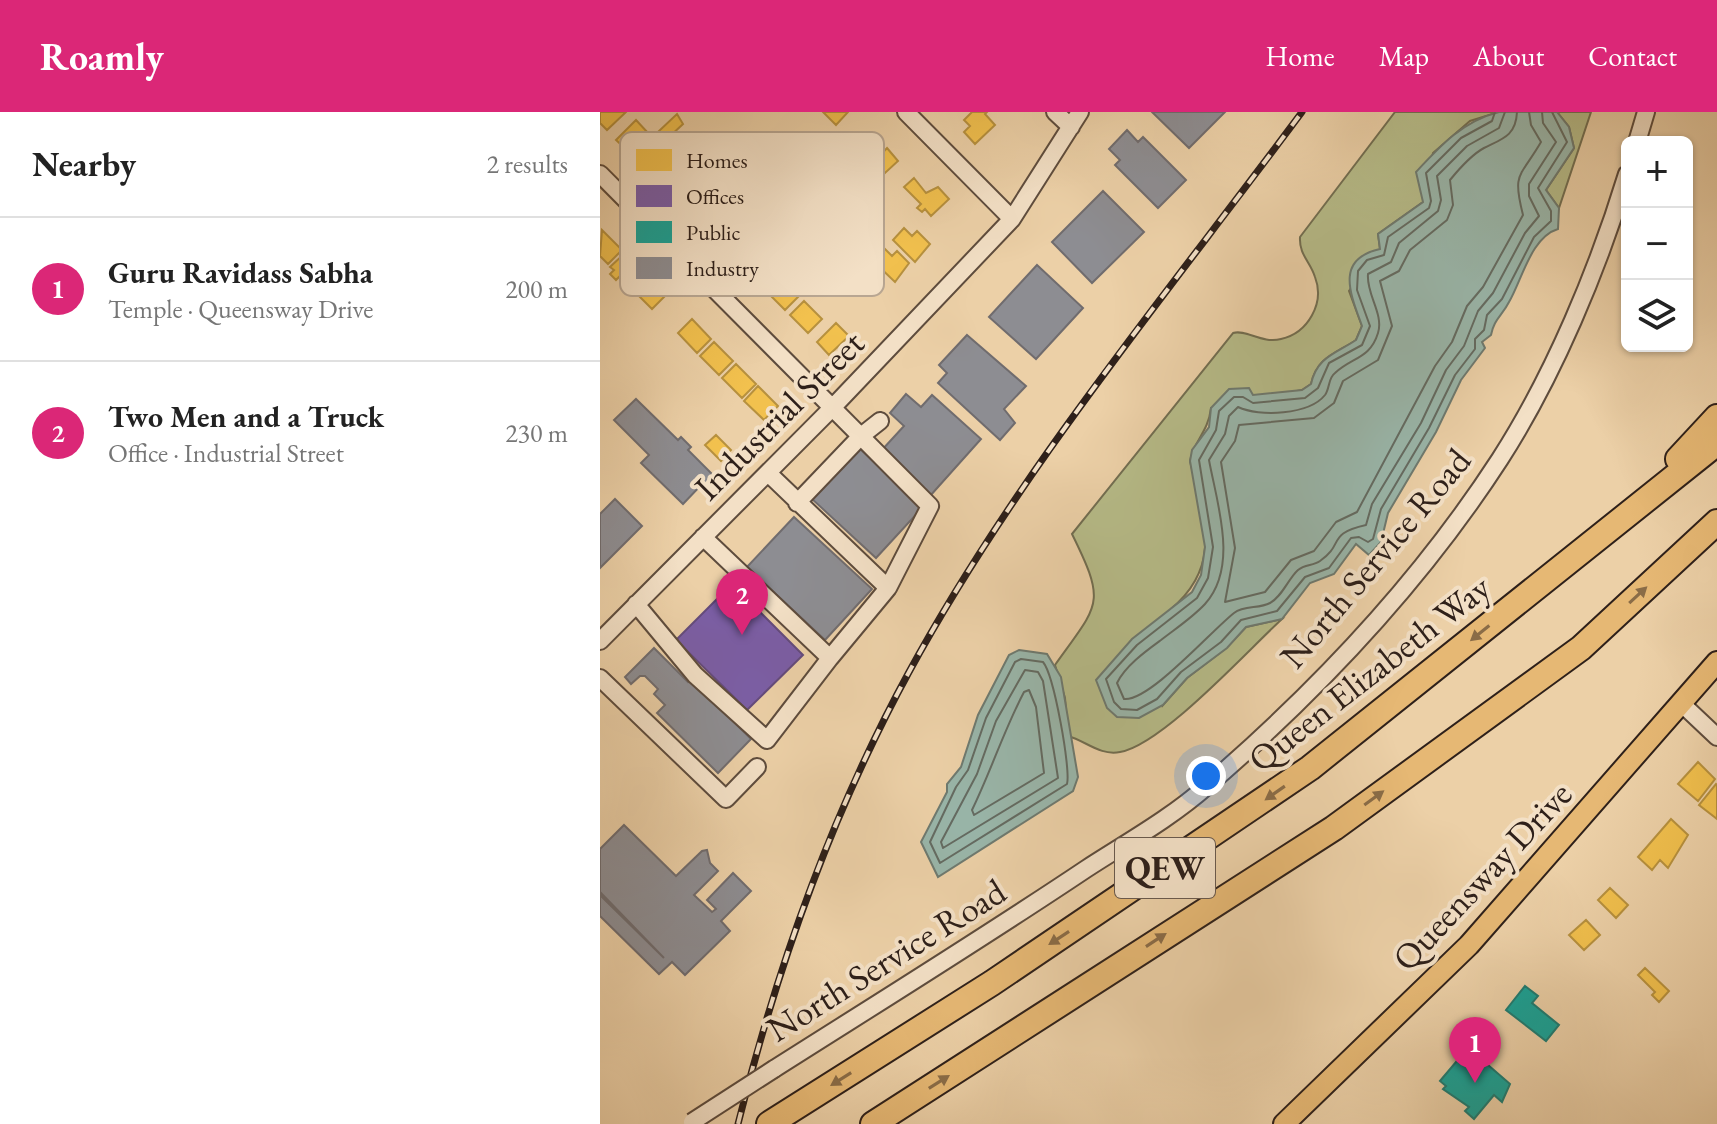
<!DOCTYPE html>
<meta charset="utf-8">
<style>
body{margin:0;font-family:"EB Garamond",serif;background:#f2f2f2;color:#222}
.controls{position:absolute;right:24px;top:24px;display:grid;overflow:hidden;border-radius:12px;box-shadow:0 2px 6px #0004}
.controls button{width:72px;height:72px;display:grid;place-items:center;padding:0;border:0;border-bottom:2px solid #e0e0e0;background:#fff;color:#222;font:40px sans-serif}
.you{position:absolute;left:606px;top:664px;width:28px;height:28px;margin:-20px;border:6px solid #fff;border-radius:50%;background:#1a73e8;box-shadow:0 0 0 12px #1a73e833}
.badge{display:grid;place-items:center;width:52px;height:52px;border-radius:50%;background:#db2777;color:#fff;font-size:26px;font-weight:700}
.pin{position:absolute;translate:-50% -66px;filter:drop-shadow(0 2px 4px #0008)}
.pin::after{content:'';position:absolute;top:42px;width:28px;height:24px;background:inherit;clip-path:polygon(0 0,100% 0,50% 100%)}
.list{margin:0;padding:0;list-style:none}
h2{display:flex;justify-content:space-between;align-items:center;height:104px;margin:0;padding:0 32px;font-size:34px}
h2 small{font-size:26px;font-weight:400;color:#767676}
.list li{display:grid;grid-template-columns:52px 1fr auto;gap:24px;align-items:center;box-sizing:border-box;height:144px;padding:0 32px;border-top:2px solid #e0e0e0}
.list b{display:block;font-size:30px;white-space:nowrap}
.list p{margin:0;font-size:26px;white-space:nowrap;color:#767676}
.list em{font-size:26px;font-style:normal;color:#767676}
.icon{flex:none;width:44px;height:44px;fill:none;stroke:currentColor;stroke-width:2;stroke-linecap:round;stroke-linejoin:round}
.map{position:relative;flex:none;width:1117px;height:1012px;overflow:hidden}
header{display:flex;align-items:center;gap:48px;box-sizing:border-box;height:112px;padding:0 40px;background:#db2777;color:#fff}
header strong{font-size:38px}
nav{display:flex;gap:44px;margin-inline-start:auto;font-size:28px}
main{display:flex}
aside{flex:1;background:#fff}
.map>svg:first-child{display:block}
.green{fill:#b6bb88;stroke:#726e51;stroke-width:2}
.water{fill:#99b6aa;stroke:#6e7a70;stroke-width:2}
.homes{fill:#f2c14e;stroke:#b7913e;stroke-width:2}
.offices{fill:#7b5ea7;stroke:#644b7d;stroke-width:2}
.public{fill:#17a398;stroke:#1e7c72;stroke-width:2}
.industry{fill:#8d8d92;stroke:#706c6e;stroke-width:2}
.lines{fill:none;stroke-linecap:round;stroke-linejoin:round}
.shore{stroke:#646b62;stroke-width:2}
.minor-casing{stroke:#5e4c3d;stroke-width:20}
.major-casing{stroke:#2e201a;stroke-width:24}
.highway-casing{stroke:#2e201a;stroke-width:28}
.minor{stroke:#f3e0c6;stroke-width:16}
.major{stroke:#e6b874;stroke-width:20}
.highway{stroke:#e6b874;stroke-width:24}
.rail-casing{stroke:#2e201a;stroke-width:7}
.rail{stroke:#f3e0c6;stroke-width:4;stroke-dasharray:12;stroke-linecap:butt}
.minor-bridge-casing{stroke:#5e4c3d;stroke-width:20;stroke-linecap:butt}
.minor-bridge{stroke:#f3e0c6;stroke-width:16}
.oneway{fill:#8a6c47}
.labels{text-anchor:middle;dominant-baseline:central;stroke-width:8;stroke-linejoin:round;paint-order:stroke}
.shield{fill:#f3e0c6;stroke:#695a4e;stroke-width:2}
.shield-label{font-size:34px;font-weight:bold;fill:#2e201a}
.street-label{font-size:36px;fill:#2e201a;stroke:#f3e0c6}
.key{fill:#f3e0c6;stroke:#b8a692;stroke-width:2}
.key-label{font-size:22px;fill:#2e201a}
</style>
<header>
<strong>Roamly</strong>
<nav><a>Home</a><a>Map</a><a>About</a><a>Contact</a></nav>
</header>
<main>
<aside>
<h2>Nearby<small>2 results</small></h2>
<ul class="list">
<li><span class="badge">1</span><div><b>Guru Ravidass Sabha</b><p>Temple · Queensway Drive</p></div><em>200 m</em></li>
<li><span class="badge">2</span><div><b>Two Men and a Truck</b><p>Office · Industrial Street</p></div><em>230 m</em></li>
</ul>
</aside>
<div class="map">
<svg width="1117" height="1012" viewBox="0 0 1117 1012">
<rect width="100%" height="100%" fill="#ecd0a7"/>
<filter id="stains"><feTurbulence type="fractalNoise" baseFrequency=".0025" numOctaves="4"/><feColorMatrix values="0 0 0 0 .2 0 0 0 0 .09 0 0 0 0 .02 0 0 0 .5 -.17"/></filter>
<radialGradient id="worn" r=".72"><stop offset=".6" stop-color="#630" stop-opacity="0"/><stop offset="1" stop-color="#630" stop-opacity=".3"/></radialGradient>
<path class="green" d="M795,0H899L870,9L833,41L823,90L778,122L780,137L749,179L762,214L756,228C735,242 717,245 711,272L702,278L611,296C608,321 594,328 590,349C604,408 623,453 571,497L563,593L587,566L626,536L646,515L682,507C647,539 563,632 520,640C500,644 486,629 468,624L465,586L455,553C499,491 507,493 472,422L633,221C646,217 662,232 681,227C708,221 725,191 715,165C710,149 699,143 700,125Z
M957,0H991L959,96L946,78L974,36L969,15Z"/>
<path class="water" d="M899,0H957L969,15L974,36L946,78L959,96L958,117C931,125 922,168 909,190C902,204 894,207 891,223L882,230L885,236L861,268L836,320L788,401L781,430L769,443L756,432L734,462L710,471L682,507L646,515L627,536L587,566L563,593L539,606L517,605L507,596L496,568L532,527L592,480L601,463L605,435L590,349L592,338L609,315L611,296L629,277L649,276L653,283L702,278L711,272C717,245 735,242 756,228L762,214C750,181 735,147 780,137L778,122L823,90L816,60C841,33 863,9 899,0Z
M419,538L447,542L461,565L478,665L473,679L338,765L321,730L347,680V672L361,655L378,603L409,543Z"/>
<path class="homes" d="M0,0H26L7,18L0,11Z
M223,0H248L236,13Z
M372,0H387L385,2L395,13L375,32L364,20L370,14L364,8Z
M77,2L83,12L67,27L59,19Z
M36,8L49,22L30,41L16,28Z
M287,36L298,49L285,61L273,51Z
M314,66L326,81L338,75L349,87L331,104L325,97L322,100L317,96L321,92L304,75Z
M304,116L312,124L317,119L330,132L315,150L293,128Z
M2,118L22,138L8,152L0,144Z
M284,136L292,144L297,139L309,151L295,170L272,148Z
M25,141L44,160L30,174L20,164L16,168L10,162L14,158L10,155Z
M47,163L66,183L52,197L32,177Z
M192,166L204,179L185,198L172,185Z
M204,189L222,207L208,221L190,203Z
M92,207L111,227L97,241L78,221Z
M236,211L249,224L229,243L217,230Z
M114,230L133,249L119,263L100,244Z
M136,252L156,272L142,286L122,266Z
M158,274L178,294L164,308L144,289Z
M116,323L131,338L121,349L105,333Z
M1098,650L1115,667L1098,689L1078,672Z
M1116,672L1117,673V707L1099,693Z
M1071,707L1088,723L1068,756L1060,748L1052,758L1038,745Z
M1010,776L1028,793L1016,806L998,788Z
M986,808L1000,823L984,838L969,823Z
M1045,856L1069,879L1059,890L1052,883L1055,880L1038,863Z"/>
<path class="offices" d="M132,472L203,543L147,598L76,528Z"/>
<path class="public" d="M925,874L938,884L932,891L959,913L946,929L906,898Z
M867,937L874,943L877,939L882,943L880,946L910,972L902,990L894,983L874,1007L865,999L869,995L843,977L846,974L840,969Z"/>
<path class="industry" d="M552,0H625L589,36Z
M527,18L538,30L543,25L586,68L558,96L515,53L520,48L509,37Z
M503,79L544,120L492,171L452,130Z
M437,153L483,196L436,247L389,205Z
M367,223L426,274L404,297L415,311L400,328L338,271L347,261L339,253Z
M306,282L321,295L332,283L381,327L330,384L281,339L304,314L290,301Z
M36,287L78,328L81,325L91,335L88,338L117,367L108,376L103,371L83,392L41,351L49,343L14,308Z
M258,335L323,395L276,446L211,386Z
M15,387L42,414L0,456V402Z
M194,405L272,477L225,528L147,455Z
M54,536L88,570L91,567L151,627L118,661L57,601L65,593L54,582L58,577L45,564H40L31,572L25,565Z
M24,713L76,764L102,739L107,738L110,751L118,759L94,783L112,800L116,797L107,788L133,761L151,779L121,809L130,819L85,863L72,850L59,862L0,804V783L64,846L0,780V737Z"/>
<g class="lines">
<path class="shore" d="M895,0L892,9L861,26L826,61L831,89L829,96L788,125L784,143L767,148L758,159L757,178L770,214L762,233L729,251L718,276L705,286L653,291L643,285H634L619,299L616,318L599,348L613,435L608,466L597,486L537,533L506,567L514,590L521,597L537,598L557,587L581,560L621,530L641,508L677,499L705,465L729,456L751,426L759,425L768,430L773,427L781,397L829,316L855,263L875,237V227L884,218L887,203L902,187L934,125L951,109V99L938,76L967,30L952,0
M905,0L899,16L867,34L837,64L841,88L838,99L799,131L791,150L768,162C766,182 784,202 778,221C770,247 752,245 735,261C728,266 730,276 725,283C709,303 659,305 638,295L629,304L625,322L609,348C617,392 639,454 605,492C592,506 575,517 561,528C546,539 525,554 517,571L524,587C549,590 611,519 634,501C644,493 659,497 670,491C682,485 688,467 698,458C705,452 713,454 720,449C745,432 726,422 766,413L772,392L821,311L846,258L864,234L878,199L893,181L925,121L939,104L929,84V72L956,30L943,11L942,0
M917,0C916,24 902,27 884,36C871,43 859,57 850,68L853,93L847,108L810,138L799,159L780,169L792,214L778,248L743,269L734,291L714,306L639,313L635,329L621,350L635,436L625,490L665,480L691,448L714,439L736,410L757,400L835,254L852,230L867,194L883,175L923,103C912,60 920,66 941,30L931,13L929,0
M421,547L443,550C454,563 471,658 467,672L340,751L330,730L356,675L368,658L386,606L415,550Z
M425,558L438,560L443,569L458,666L343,736L341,730L377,662L396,609Z
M429,578L436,595L444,661L374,703L372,698C391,659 404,618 424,580Z"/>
<g class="minor-casing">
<path id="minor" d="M306,0L412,107
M455,0L471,15
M1037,30L1046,0
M0,62L330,394L288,476
M168,361L288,476L230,546
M197,391L261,324L280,309
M36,492L95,563L167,628L230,546L103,425
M0,529L233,295L412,107L480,0
M0,566L126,687L157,655
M1081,591L1117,625
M174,957C278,891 383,826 486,757C526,731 571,706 607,674C716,580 821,469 900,347C954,263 998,157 1027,62"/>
</g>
<g class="major-casing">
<path id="major" d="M684,1012L869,833L1117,550"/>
</g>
<g class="highway-casing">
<path id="highway" d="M1078,347L1117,305
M169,1012L392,871L710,656L1117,331
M273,1012L734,716L981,536L1117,410"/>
</g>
<use href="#minor" class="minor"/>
<use href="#major" class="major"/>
<use href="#highway" class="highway"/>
<g class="rail-casing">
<path id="rail" d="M138,1012C177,855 231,703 309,560C418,360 567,182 702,0"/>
</g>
<use href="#rail" class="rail"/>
<g class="minor-bridge-casing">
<path id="minor-bridge" d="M92,1010L174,957"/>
</g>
<use href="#minor-bridge" class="minor-bridge"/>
</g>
<defs><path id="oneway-solid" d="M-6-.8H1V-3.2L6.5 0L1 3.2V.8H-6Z" transform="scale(2)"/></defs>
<g class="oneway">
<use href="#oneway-solid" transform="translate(1038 483) rotate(-43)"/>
<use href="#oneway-solid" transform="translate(880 521) rotate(141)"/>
<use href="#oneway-solid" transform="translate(675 681) rotate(145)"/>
<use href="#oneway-solid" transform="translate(774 686) rotate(-36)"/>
<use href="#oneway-solid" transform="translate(459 826) rotate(147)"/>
<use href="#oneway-solid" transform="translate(556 828) rotate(-33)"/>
<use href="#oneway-solid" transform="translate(241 967) rotate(148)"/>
<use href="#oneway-solid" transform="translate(339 970) rotate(-32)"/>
</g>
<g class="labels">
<rect class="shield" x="515" y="726" width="100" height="60" rx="6"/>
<g class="shield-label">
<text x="565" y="756">QEW</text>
</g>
<g class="street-label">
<text transform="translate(179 303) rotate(-45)">Industrial Street</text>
<text transform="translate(775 446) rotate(-50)">North Service Road</text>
<text transform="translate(769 561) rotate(-38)">Queen Elizabeth Way</text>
<text transform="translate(882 764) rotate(-47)">Queensway Drive</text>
<text transform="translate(286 848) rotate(-32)">North Service Road</text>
</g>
</g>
<rect x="20" y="20" width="264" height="164" rx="12" class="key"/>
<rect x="36" y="37" width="36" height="22" fill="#f2c14e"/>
<rect x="36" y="73" width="36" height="22" fill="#7b5ea7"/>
<rect x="36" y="109" width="36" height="22" fill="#17a398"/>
<rect x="36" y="145" width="36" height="22" fill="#8d8d92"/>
<g class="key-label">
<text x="86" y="56">Homes</text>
<text x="86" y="92">Offices</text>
<text x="86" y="128">Public</text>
<text x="86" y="164">Industry</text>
</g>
<rect width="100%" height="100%" filter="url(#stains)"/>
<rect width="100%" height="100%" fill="url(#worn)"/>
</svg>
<div class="controls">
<button>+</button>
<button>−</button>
<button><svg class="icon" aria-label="layers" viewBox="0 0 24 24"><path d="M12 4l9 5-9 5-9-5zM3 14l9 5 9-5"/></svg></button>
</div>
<div class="you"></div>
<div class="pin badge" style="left:875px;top:971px">1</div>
<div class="pin badge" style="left:142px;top:523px">2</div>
</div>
</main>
